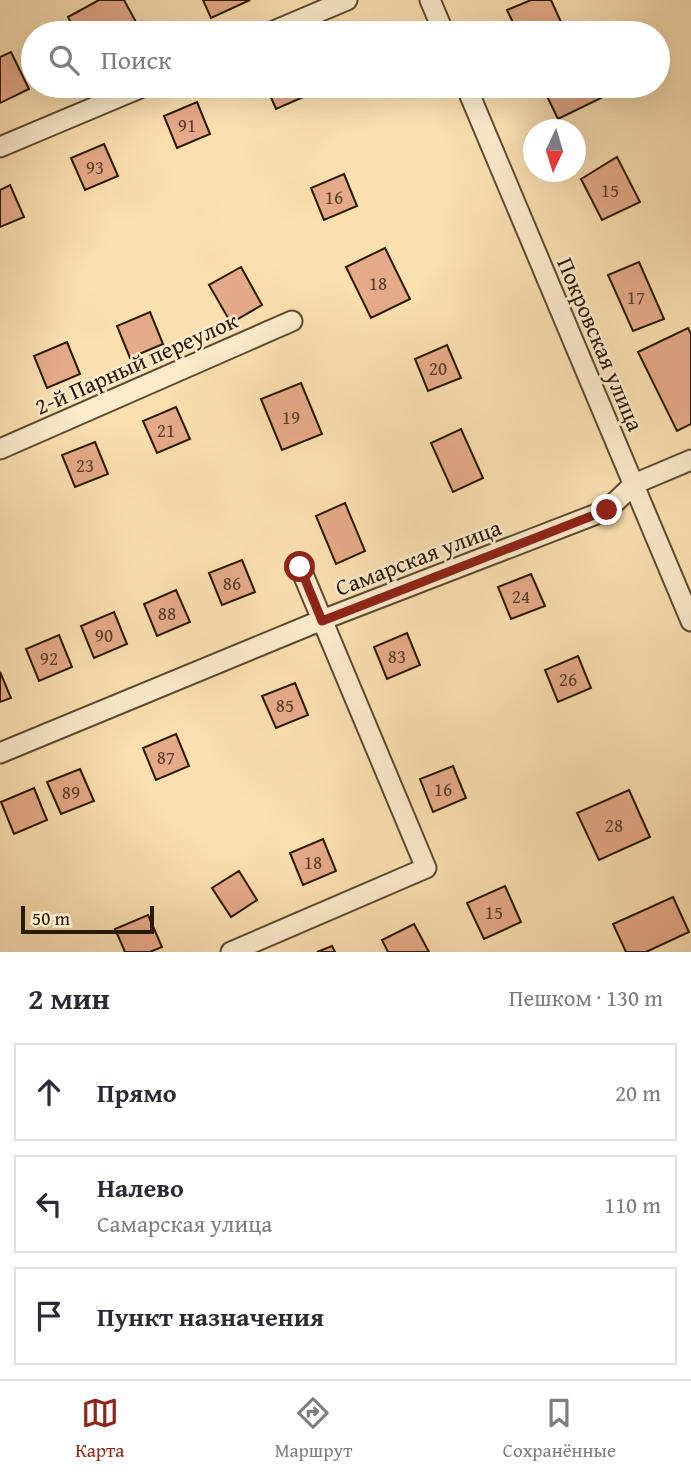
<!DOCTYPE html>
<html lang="ru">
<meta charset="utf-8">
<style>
body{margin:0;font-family:"Gentium Book Plus",serif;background:#f7f7f7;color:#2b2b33}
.compass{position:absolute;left:523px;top:119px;width:63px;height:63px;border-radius:50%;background:#fff;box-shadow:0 7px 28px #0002;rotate:184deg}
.scale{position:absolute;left:21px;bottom:18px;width:133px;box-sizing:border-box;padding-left:7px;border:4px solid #2a1903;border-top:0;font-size:19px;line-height:24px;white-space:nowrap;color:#2a1903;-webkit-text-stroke:5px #fceacc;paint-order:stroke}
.stop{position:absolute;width:21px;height:21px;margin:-16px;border:5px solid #8f2418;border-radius:50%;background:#fff}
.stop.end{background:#8f2418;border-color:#fff;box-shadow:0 2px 7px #0008}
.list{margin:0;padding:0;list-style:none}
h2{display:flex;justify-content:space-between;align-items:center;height:91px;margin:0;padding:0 28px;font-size:30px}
h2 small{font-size:23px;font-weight:400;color:#7c7c81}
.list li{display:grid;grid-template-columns:46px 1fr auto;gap:21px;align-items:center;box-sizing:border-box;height:98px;margin:0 14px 14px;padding:0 14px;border:2px solid #e1e1e2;border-radius:0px}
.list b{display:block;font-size:26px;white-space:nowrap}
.list p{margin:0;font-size:23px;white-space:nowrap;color:#7c7c81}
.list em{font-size:23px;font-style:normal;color:#7c7c81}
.icon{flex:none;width:38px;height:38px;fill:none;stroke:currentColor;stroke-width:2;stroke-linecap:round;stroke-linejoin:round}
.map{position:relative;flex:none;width:691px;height:952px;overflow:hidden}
.search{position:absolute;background:#fff;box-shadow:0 7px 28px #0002;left:21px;right:21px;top:21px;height:77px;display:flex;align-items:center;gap:18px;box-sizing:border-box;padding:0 24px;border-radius:38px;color:#7c7c81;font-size:26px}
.sheet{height:427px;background:#fff}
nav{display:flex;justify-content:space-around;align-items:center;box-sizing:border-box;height:98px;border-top:2px solid #e1e1e2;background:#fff;font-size:19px;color:#7c7c81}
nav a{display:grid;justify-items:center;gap:4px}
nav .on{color:#8f2418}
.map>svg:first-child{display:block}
.building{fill:#e5aa89;stroke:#2a1903;stroke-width:2}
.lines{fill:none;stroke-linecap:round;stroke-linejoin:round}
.minor-casing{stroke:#5e4a2e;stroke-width:23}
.minor{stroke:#fceacc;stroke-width:19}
.route{stroke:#8f2418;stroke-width:9}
.labels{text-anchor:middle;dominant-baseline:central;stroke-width:5;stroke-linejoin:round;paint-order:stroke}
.number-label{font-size:19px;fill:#593d24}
.street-label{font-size:23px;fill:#2a1903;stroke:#fceacc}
</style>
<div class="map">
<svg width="691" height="952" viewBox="0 0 691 952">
<rect width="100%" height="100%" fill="#fadfb1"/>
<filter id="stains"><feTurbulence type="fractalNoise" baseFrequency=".00286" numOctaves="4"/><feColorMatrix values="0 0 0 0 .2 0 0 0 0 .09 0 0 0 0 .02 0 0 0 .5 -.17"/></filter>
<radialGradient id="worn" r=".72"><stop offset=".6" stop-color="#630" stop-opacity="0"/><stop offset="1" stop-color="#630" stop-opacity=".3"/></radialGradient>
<path class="building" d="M99,0H124L142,33H76L68,17Z
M203,0H250L211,18Z
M531,0H551L566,33H518L507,10Z
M11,52L29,89L0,103V57Z
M266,86H305L308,95L276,109Z
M542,86H598L603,97L558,119Z
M197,102L210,134L177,148L164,116Z
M104,144L118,176L85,190L71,158Z
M617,157L640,202L602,220L581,179Z
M344,174L357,206L324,220L311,188Z
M10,185L24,217L0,227V190Z
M385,248L410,299L371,318L346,267Z
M639,262L664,319L633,331L608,275Z
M241,267L262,305L231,323L209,285Z
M150,312L163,344L130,358L117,326Z
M688,328L691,334V424L677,431L638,352Z
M67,342L80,374L47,388L34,356Z
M447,345L461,378L428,391L415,359Z
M301,383L322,434L282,450L261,399Z
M176,407L190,439L157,453L143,421Z
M461,429L483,478L453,492L431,443Z
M95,442L108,474L75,487L62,455Z
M345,503L365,551L336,564L316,516Z
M242,560L255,592L222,605L209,573Z
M531,574L545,606L511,619L498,587Z
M176,590L190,622L157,636L144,604Z
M114,612L127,644L94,658L81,626Z
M407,633L420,665L387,679L374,647Z
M59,635L72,667L39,681L26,649Z
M578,656L591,688L558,702L545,670Z
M0,672L11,698L0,702Z
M295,683L308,715L276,728L262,696Z
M176,734L189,766L156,780L143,748Z
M453,766L466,798L433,812L420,779Z
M80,769L94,801L61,814L47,782Z
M34,788L47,820L14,834L1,802Z
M629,790L650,837L599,860L577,813Z
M323,839L336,871L303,885L290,853Z
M239,871L257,900L231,917L212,888Z
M505,886L521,922L484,939L467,903Z
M673,897L689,932L646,952H626L613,924Z
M148,915L162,947L150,952H125L115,929Z
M414,924L429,952H388L382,940Z
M332,946L335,952H317Z"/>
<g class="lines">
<g class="minor-casing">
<path id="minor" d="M430,0L444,33
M269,33L347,0
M466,86L691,621
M0,147L145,86
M0,449L292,321
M0,753L322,620L607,510L634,484L691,460
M231,952L426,868L300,567"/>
</g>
<use href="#minor" class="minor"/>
</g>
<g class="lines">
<path class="route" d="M300,567L322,621L607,510"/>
</g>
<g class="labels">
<g class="number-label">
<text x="187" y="125">91</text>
<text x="95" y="167">93</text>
<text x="610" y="190">15</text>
<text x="334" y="197">16</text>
<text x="378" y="283">18</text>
<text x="636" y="297">17</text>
<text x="438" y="368">20</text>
<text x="291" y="417">19</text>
<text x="166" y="430">21</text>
<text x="85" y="465">23</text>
<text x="232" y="583">86</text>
<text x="521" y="596">24</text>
<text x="167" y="613">88</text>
<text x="104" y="635">90</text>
<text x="397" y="656">83</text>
<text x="49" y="658">92</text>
<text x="568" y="679">26</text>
<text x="285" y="705">85</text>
<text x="166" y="757">87</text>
<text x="443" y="789">16</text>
<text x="71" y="792">89</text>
<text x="614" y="825">28</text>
<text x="313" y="862">18</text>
<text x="494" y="912">15</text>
</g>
<g class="street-label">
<text transform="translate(601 344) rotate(67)">Покровская улица</text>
<text transform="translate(136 363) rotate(-24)">2-й Парный переулок</text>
<text transform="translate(418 557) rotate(-21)">Самарская улица</text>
</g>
</g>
<rect width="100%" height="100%" filter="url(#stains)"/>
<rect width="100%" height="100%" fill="url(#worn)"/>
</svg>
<svg class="compass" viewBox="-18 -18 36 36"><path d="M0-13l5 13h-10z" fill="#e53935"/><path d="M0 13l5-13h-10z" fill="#7c7c81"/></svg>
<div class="scale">50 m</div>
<div class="stop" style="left:300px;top:567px"></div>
<div class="stop end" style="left:607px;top:510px"></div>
<div class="search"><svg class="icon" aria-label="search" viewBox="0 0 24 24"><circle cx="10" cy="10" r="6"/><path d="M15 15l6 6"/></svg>Поиск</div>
</div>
<section class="sheet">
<h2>2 мин<small>Пешком · 130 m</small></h2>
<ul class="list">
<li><svg class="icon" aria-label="ahead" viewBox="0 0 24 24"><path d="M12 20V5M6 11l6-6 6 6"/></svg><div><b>Прямо</b></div><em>20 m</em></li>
<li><svg class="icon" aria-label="left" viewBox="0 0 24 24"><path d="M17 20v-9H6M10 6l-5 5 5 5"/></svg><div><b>Налево</b><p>Самарская улица</p></div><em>110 m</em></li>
<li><svg class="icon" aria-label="arrive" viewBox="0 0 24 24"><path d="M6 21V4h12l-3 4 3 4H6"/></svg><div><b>Пункт назначения</b></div></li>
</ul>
</section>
<nav>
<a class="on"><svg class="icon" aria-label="map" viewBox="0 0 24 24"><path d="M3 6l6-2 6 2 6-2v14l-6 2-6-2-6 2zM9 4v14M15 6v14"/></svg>Карта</a>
<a><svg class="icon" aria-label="directions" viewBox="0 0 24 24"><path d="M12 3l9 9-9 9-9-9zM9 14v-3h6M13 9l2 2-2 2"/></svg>Маршрут</a>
<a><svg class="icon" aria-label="saved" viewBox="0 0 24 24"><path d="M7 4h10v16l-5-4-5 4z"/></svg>Сохранённые</a>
</nav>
